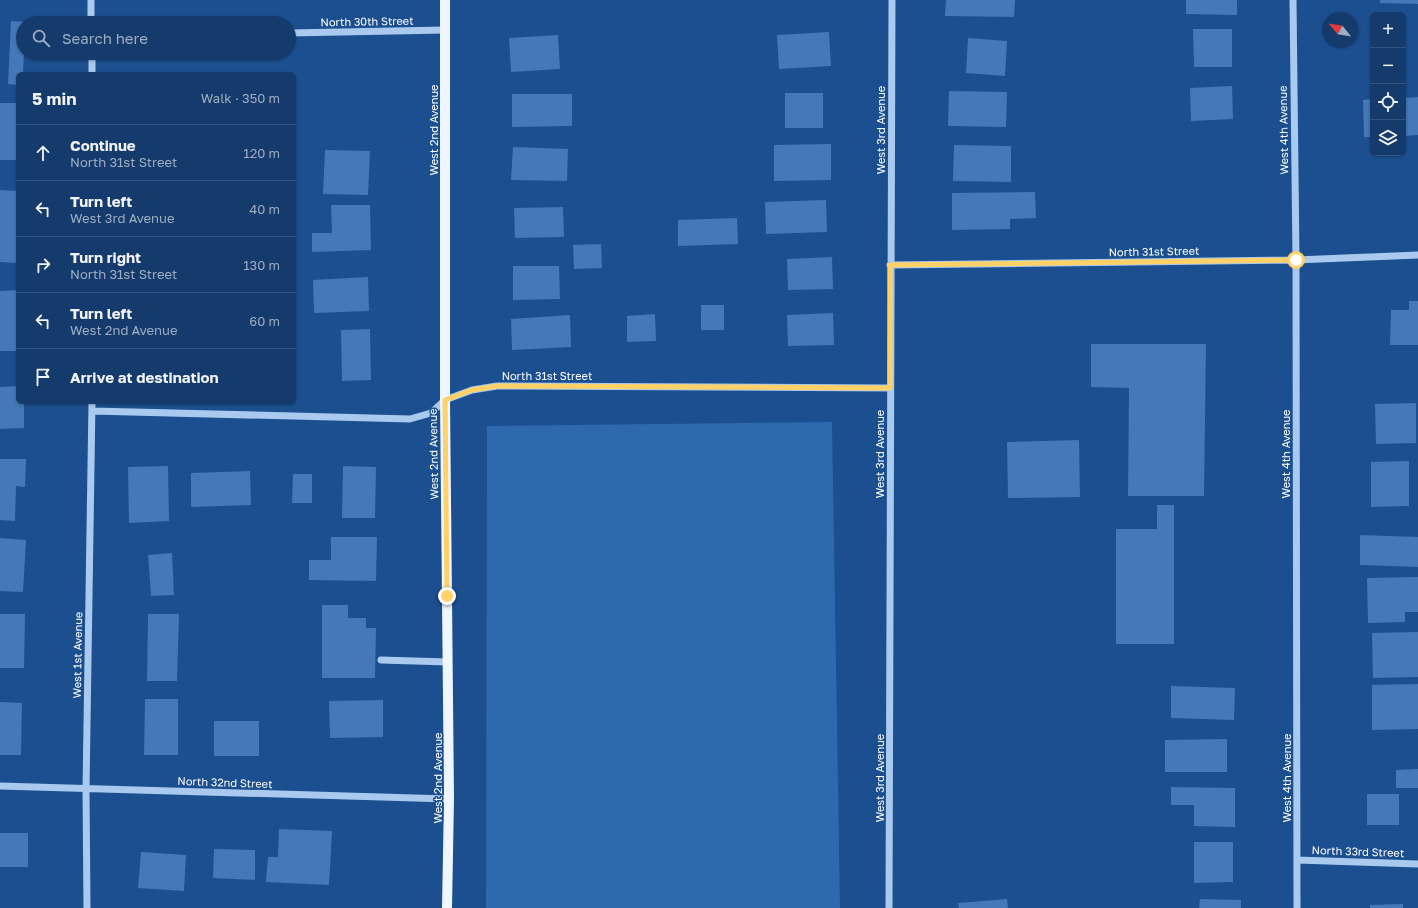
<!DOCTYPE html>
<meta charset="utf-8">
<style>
body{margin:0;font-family:"Golos Text",sans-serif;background:#1d4271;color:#f1f3f6}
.controls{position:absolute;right:12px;top:12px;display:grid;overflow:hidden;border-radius:6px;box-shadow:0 1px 3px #0004}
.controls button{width:36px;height:36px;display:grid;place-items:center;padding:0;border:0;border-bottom:1px solid #33557e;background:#143b6b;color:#f1f3f6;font:20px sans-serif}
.compass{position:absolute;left:1322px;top:12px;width:36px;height:36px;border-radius:50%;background:#143b6b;box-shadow:0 1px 3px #0004;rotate:300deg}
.stop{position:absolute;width:12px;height:12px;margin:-9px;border:3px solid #ffd166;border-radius:50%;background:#fff}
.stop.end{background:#ffd166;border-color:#fff;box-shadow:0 1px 4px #0008}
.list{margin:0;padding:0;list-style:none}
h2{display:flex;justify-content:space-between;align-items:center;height:52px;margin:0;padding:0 16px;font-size:17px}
h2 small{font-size:13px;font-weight:400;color:#9dadc1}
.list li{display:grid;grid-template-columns:26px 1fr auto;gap:12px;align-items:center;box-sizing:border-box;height:56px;padding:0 16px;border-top:1px solid #33557e}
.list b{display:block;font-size:15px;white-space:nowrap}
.list p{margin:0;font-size:13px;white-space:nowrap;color:#9dadc1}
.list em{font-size:13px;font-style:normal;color:#9dadc1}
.icon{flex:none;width:22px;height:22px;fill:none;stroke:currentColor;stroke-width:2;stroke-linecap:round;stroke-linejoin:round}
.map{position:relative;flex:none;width:1418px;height:908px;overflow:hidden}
.search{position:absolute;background:#143b6b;box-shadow:0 1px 3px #0004;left:16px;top:16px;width:280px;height:44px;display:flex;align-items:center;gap:10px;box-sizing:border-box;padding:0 14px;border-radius:22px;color:#9dadc1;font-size:15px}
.panel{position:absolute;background:#143b6b;box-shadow:0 1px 3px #0004;left:16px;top:72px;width:280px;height:332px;border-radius:6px}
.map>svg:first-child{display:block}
.green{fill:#2e69ad}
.building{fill:#4478b7}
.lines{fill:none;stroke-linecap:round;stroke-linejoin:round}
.minor{stroke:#a9c9ee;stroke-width:7}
.major{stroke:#f0f6ff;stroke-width:10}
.route{stroke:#ffd166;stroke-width:5}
.labels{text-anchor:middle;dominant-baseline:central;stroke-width:3;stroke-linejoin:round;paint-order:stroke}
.street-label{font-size:11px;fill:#fff;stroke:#1b4f8f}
</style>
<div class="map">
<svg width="1418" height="908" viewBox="0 0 1418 908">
<rect width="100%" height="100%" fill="#1b4f8f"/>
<path class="green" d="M832,422L840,908H486L487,426Z"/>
<path class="building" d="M946,0H1015L1014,17L945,16Z
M1186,0H1237V15L1186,14Z
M1380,0H1418V4L1380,3Z
M11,21L27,22V23H23V53H24L23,74H18V85L8,84Z
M1193,29H1232V67H1194Z
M829,32L831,66L779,69L777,35Z
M558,35L560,69L511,72L509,38Z
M968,38L1007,41L1005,76L966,73Z
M1232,86L1233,119L1191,121L1190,88Z
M949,91L1007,92L1006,127L948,126Z
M785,93H823V128H785Z
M512,94H572V126L512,127Z
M1418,97V135L1403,136V98Z
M1373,99V137H1364L1363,100Z
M0,103H18V160H0Z
M831,144V180L774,181V145Z
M954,145L1011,146V182L953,181Z
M513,147L568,149L567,181L511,180Z
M325,150L370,151L368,195L323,194Z
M0,190L18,191V263L0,262Z
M1035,192L1036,218L1010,219V229L952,230V193Z
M826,200L827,232L766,234L765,202Z
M331,205H370L371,250L312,252V233H332Z
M563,207L564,237L515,238L514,208Z
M737,218L738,244L678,246V220Z
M601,244L602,268L574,269L573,245Z
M832,257L833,289L788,290L787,259Z
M513,266H559L560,299L513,300Z
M368,277L369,311L314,313L313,280Z
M18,290V351H0V291Z
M1409,301H1418V345H1390L1391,310H1409Z
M701,305H724V330H701Z
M833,313L834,345L788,346L787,315Z
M655,314L656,341L627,342V316Z
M570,315L571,347L512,350L511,319Z
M370,329L371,380L342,381L341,330Z
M1091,344H1206L1204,496H1128L1129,388L1091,387Z
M18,386V402H24V428L0,429V387Z
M1416,403V443L1376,444L1375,404Z
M1079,440L1080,497L1008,498L1007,442Z
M0,459H26L25,487L16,486L15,521L0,520Z
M1409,461V506L1371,507V462Z
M168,466L169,521L129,523L128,467Z
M343,466L376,467L375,518H342Z
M250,471L251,505L191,507V473Z
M293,474H312V503H292Z
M1157,505H1174V644H1116V529H1157Z
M1360,535L1418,537V567L1360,565Z
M331,537H377L376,581L309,580V560H331Z
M0,538L26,540L23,592L0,591Z
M172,553L174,595L151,596L148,555Z
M1418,577V612H1405V622L1368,623L1367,578Z
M322,605H348V618H366V628H376L375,678H322Z
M0,614H25L24,668H0Z
M148,614H179L177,681H147Z
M1418,632V677L1373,678L1372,633Z
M1418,684V729L1372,730V685Z
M1171,686L1235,688L1234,720L1171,718Z
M145,699H178V755H144Z
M383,700V737L330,738L329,701Z
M0,702L22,703L21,755H0Z
M214,721H259V756H214Z
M1227,739V772H1165V740Z
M1418,769V788H1396V770Z
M1171,787L1235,788V827L1194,826V805H1171Z
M1367,794H1399V825H1367Z
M279,829L332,831L329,885L266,882L268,857H278Z
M0,833H28V867H0Z
M1194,842H1233V882L1194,883Z
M214,849L255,850V880L213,878Z
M141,852L186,855L184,891L138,888Z
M1007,899L1008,908H959L958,903Z
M1200,899L1241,900V908H1199Z
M1403,904V908H1370V905Z"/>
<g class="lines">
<path class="minor" d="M91,0V23
M1293,0L1296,260L1297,908
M289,33L445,30
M92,53V74
M890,265L1296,260L1418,255
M92,411L410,419L431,413L445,400L472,390L497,386L890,388
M381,660L448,662
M0,786L449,799
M1297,860L1418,864
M87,908L86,789L92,402
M889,908L892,0"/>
<path class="major" d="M445,0V400L449,799L447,908"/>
</g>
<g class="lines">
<path class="route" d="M447,596L445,400L472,390L497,386L890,388V265L1296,260"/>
</g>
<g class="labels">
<g class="street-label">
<text transform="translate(367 21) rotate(-1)">North 30th Street</text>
<text transform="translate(433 130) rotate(-90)">West 2nd Avenue</text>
<text transform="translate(880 130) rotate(-90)">West 3rd Avenue</text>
<text transform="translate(1283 130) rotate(-91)">West 4th Avenue</text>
<text transform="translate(1154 251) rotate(-1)">North 31st Street</text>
<text x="547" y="375">North 31st Street</text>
<text transform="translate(433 454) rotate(-91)">West 2nd Avenue</text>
<text transform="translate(879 454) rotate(-90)">West 3rd Avenue</text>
<text transform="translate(1285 454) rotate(-90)">West 4th Avenue</text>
<text transform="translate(77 655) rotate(-89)">West 1st Avenue</text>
<text transform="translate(437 778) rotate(-90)">West 2nd Avenue</text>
<text transform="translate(879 778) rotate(-90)">West 3rd Avenue</text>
<text transform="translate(1286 778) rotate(-90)">West 4th Avenue</text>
<text transform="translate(225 782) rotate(2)">North 32nd Street</text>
<text transform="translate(1358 851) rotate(2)">North 33rd Street</text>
</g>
</g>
</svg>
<div class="controls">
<button>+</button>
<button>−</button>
<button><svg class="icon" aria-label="locate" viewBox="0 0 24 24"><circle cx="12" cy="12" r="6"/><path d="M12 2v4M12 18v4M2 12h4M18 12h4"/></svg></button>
<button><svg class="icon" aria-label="layers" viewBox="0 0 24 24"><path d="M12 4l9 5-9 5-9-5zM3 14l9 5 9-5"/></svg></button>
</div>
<svg class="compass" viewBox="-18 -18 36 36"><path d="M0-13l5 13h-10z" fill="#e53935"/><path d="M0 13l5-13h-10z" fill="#9dadc1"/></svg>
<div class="stop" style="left:1296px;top:260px"></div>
<div class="stop end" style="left:447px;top:596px"></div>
<div class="search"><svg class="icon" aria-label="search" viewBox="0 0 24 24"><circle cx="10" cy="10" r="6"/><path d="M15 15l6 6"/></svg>Search here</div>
<section class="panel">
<h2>5 min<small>Walk · 350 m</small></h2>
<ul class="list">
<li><svg class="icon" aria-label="ahead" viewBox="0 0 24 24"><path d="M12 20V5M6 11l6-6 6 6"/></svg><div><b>Continue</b><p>North 31st Street</p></div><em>120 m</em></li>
<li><svg class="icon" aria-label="left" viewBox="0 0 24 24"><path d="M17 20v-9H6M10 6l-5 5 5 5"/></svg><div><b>Turn left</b><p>West 3rd Avenue</p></div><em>40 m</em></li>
<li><svg class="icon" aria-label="right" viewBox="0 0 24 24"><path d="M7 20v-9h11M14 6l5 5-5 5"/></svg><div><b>Turn right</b><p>North 31st Street</p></div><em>130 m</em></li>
<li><svg class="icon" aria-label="left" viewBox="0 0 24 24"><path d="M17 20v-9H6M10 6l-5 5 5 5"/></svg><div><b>Turn left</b><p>West 2nd Avenue</p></div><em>60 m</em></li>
<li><svg class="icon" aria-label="arrive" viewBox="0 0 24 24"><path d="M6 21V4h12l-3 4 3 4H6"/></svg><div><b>Arrive at destination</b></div></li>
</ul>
</section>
</div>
